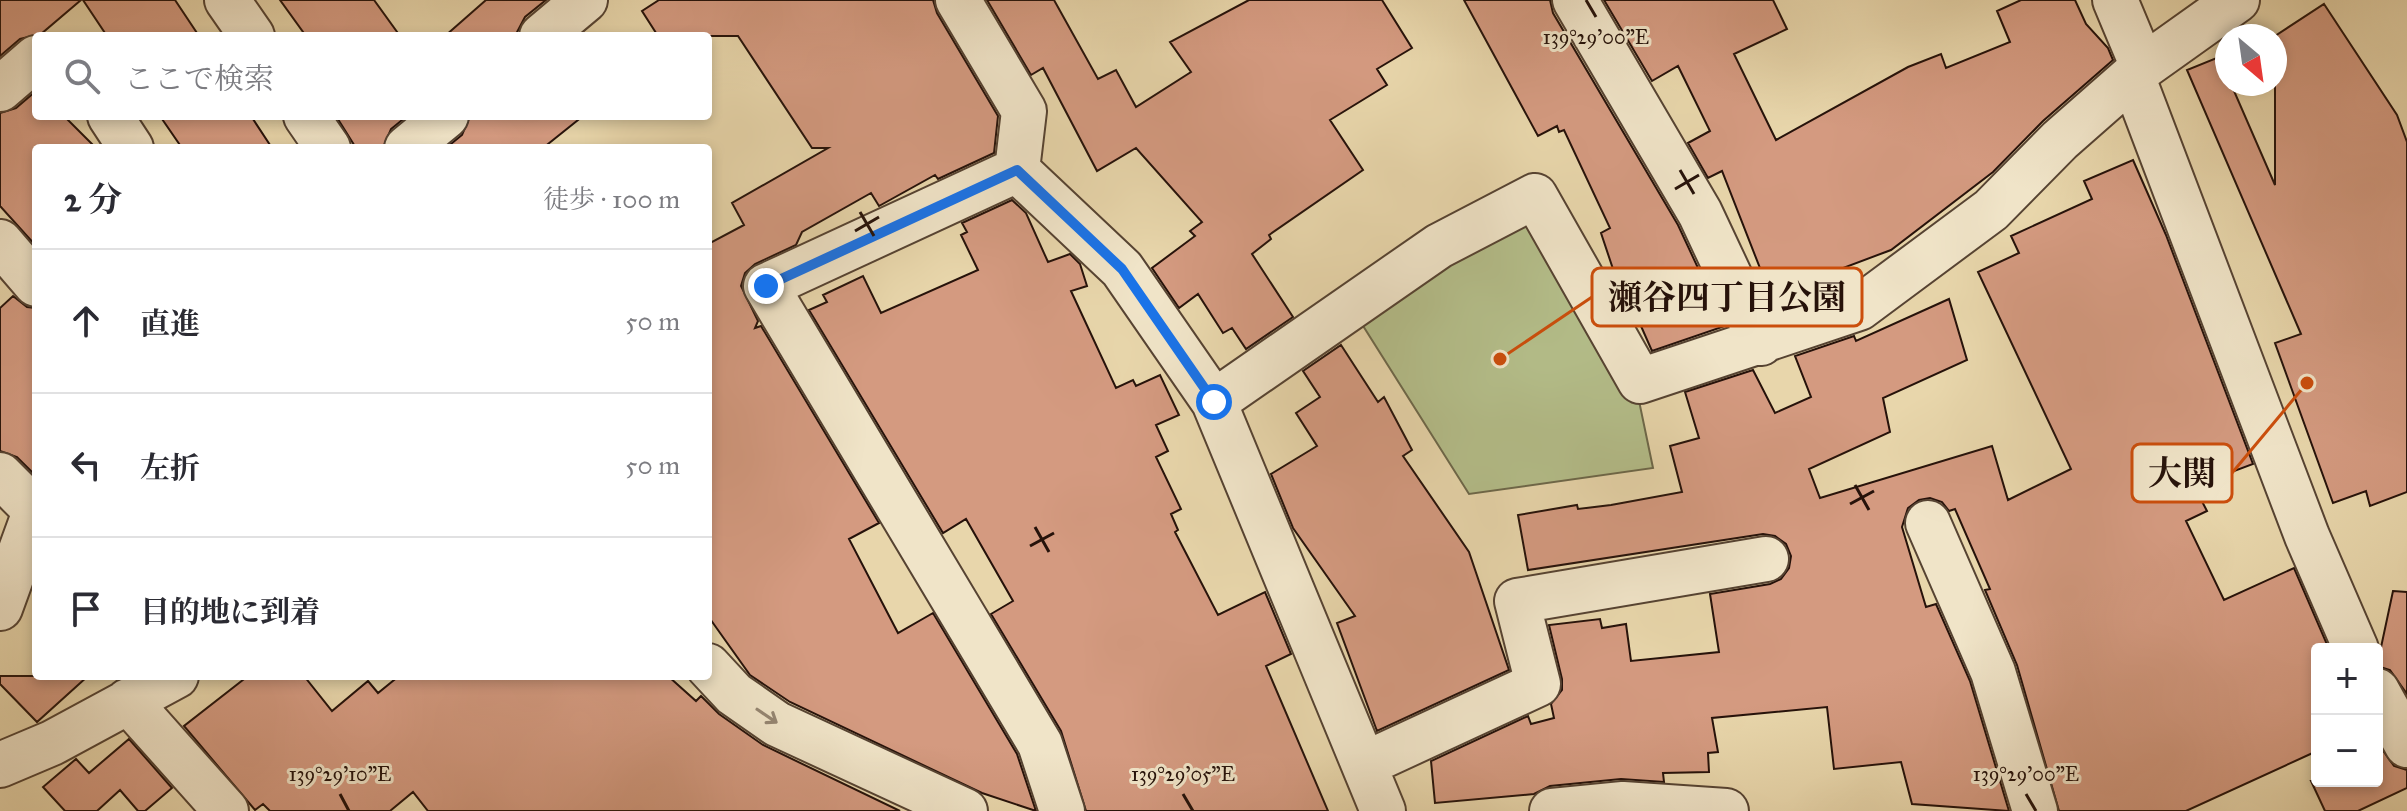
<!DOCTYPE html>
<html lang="ja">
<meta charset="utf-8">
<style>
body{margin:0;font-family:"IM FELL Great Primer","Noto Serif JP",serif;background:#f7f7f7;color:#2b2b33}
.controls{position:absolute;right:24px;bottom:24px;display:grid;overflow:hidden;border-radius:8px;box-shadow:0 4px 12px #0003}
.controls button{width:72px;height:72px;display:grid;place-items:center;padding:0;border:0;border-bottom:2px solid #e1e1e2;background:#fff;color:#2b2b33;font:40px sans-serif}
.compass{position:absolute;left:2215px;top:24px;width:72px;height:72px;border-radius:50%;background:#fff;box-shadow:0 4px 12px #0003;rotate:151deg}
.stop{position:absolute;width:24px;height:24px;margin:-18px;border:6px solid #1a73e8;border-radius:50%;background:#fff}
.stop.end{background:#1a73e8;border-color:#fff;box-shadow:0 2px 8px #0008}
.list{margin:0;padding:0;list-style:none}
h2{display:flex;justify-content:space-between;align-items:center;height:104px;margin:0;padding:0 32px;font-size:34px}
h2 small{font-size:26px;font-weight:400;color:#7c7c81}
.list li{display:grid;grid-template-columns:52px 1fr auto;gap:24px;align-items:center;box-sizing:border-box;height:144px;padding:0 32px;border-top:2px solid #e1e1e2}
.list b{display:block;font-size:30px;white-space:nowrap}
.list em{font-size:26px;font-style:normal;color:#7c7c81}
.icon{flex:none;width:44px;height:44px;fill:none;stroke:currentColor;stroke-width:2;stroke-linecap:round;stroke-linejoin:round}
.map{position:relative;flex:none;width:2407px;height:811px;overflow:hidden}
.search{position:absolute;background:#fff;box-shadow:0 4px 12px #0003;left:32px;top:32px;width:680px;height:88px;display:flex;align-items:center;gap:20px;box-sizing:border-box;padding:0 28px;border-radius:8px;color:#7c7c81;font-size:30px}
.panel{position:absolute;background:#fff;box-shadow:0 4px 12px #0003;left:32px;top:144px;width:680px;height:536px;border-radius:8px}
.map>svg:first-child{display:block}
.green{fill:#b4be8a;stroke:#6d684a;stroke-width:2}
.building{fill:#d49a80;stroke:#26120a;stroke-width:2}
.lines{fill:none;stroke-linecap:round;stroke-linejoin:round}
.minor-casing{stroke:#564332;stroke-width:48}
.minor{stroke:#f0e4c8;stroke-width:44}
.oneway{stroke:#958672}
.route{stroke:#1a73e8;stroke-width:10}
.ticks{fill:none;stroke:#26120a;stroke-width:3}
.ticks-label{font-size:20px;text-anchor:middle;fill:#26120a;stroke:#f0e4c8;stroke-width:6;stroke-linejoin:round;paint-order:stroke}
.leader{fill:none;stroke:#cb4e0c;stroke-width:3}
.callout-dot{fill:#cb4e0c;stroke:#f0e4c8;stroke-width:3}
.callout{fill:#f0e4c8;stroke:#cb4e0c;stroke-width:3}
.callout-label{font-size:34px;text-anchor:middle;font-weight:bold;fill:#26120a}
</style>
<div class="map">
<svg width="2407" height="811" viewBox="0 0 2407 811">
<rect width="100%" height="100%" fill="#e8d6ab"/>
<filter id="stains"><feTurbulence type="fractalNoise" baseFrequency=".0025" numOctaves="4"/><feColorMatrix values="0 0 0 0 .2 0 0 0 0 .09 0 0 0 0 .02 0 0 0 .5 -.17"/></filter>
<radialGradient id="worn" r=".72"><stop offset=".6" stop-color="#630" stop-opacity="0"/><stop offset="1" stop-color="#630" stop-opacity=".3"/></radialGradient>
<path class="green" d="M1534,211L1638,396L1653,468L1469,494L1360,321Z"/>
<path class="building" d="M0,0H81L41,34L20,39L0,56Z
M83,0H175L199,36H107Z
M280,0H374L400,36H306Z
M486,0H546L525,17L515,36H445Z
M659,0H933L937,13L998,116L994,153L938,179L935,175L879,206L871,193L802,232L796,245L755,264L745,273L741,286L758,321L755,328L761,326L879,523L849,539L898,633L933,613L1017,754L1036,811L982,793L790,702L750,675L708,616V244L744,225L732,203L828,148H812L738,36H658L642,11Z
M987,0H1054L1098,79L1116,70L1136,107L1191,72L1170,42L1249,0H1382L1412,48L1377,69L1387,85L1330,120L1363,170L1269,235L1271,239L1252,254L1293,317L1246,349L1232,328L1223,333L1198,294L1179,308L1152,268L1195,236L1190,231L1202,222L1136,148L1097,171L1043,68L1031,75Z
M1464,0H1550L1553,13L1678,225L1725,326L1652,351L1637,317L1633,318L1624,302L1601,233L1610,228L1564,130L1559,132L1557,126L1538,136Z
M1604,0H1773L1787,29L1734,54L1776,140L1908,67L1941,54L1946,68L2010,42L1997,11L2021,0H2075L2086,24L2108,48L2113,60L2043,121L1993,172L1891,250L1827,274L1834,290L1776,309L1722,171L1708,178L1688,143L1710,131L1678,66L1652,81Z
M2324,4L2397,115L2407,142V492L2370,506L2366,491L2333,503L2275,343L2301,334L2187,70L2219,57L2227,84H2231L2275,185V36Z
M36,91V116H64L96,148H36V246L0,206V113L16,108Z
M160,116H251L272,148H182Z
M336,116H407L391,129L383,148H356Z
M470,116H583L543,148H446L462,135Z
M2133,160L2166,235L2253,464L2194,486L2207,511L2186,521L2224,600L2294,568L2329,649H2317V751L2186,811H2059L2017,665L1985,590L1990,589L1955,509L1949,511L1942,502L1930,498L1919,500L1908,508L1902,527L1926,607L1936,604L1970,681L2009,811L1912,804L1901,762L1834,769L1827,707L1712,718L1718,752L1708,753L1709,772L1663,773L1664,782L1621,779L1550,786L1534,794L1435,803L1431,761L1528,716L1531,724L1554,718L1551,704L1562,690V679L1549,625L1600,619L1602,628L1626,624L1631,661L1719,652L1710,594L1770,584L1781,579L1789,568L1791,556L1786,544L1775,536L1763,534L1528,570L1518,515L1577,505L1578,509L1611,505L1682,492L1670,446L1699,438L1685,392L1753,370L1775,413L1811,397L1795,356L1854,336L1856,341L1949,299L1967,360L1883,398L1890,432L1809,469L1820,498L1992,446L2008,500L2071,469L1978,272L2019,253L2011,236L2092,199L2084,181Z
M1012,200L1026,213L1048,262L1070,254L1080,264L1087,286L1071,291L1116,388L1133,380L1136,386L1160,375L1179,415L1156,425L1168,451L1156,457L1181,509L1171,514L1178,530L1175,532L1218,615L1265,592L1291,654L1266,666L1328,811H1086L1061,731L991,614L1013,601L966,519L943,533L809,310L827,302L823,295L863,276L881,313L978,270L961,235L967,232L962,223Z
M13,296L27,307L36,308V476L17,457L0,451V308Z
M1341,345L1378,402L1384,397L1412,450L1403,456L1469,552L1509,670L1377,731L1337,623L1355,616L1293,528L1271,474L1317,446L1296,413L1320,397L1303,371Z
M2393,591L2407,592V694L2390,670L2377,666Z
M0,676H88L37,722L0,684Z
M248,676H304L332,711L368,681L378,693L399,676H668L696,701L701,696L719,714L763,745L900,811H428L413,792L390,811H270L263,804L255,810L184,726Z
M129,739L172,788L145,811H138L120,790L97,811H65L43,787L76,759L89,773Z
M2377,742L2394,766L2407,770V788L2358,811H2325L2311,781H2377Z"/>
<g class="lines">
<g class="minor-casing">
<path id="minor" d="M227,0L252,36
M958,0L1024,111L1017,170
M1575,0L1700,213L1761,343
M2115,0L2143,67
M542,36L585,0
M2133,78L2307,536L2356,649
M0,89L36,58
M110,116L131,148
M306,116L328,148
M407,148L446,116
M0,242L36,284
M1214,402L1439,246L1535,196L1640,381L1859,308L1991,210L2060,140L2143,67L2237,0
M0,475L35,510
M1928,523L1993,672L2035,811
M0,608L36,509
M708,666L734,694L777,724L965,811
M2377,691L2407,745
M128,701L226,811
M1365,764L1538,684L1517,601L1766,559
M0,765L52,743L176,676
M1062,811L1040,744L766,286L1017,170L1122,269L1214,402L1383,811
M1552,811L1623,804L1726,811"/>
</g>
<use href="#minor" class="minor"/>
</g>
<defs><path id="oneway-shaft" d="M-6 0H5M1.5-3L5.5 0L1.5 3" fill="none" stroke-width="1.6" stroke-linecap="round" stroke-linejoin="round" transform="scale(2)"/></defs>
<use class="oneway" href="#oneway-shaft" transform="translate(767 716) rotate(34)"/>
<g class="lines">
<path class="route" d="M766,286L1017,170L1122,269L1214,402"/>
</g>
<path class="ticks" d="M1586,0L1596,17M1680,170L1694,194M1675,189L1699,175M860,212L874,236M855,231L879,217M1855,485L1869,510M1850,504L1874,491M1035,527L1049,552M1030,546L1054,533M340,794L349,811M1183,794L1193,811M2026,794L2036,811"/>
<g class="ticks-label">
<text x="1596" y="44">139°29'00"E</text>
<text x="340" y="781">139°29'10"E</text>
<text x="1183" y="781">139°29'05"E</text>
<text x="2026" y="781">139°29'00"E</text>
</g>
<path class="leader" d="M1500 359L1592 297M2307 383L2232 473"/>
<g class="callout-dot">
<circle cx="1500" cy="359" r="8"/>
<circle cx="2307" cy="383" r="8"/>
</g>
<g class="callout">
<rect x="1592" y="268" width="270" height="58" rx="8"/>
<rect x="2132" y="444" width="100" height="58" rx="8"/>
</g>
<g class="callout-label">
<text x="1727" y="309">瀬谷四丁目公園</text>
<text x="2182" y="485">大関</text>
</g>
<rect width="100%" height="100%" filter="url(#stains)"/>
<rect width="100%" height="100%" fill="url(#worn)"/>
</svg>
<div class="controls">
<button>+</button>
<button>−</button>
</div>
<svg class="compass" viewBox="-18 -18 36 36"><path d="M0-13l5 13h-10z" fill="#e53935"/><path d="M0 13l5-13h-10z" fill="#7c7c81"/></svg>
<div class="stop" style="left:1214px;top:402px"></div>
<div class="stop end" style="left:766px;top:286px"></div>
<div class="search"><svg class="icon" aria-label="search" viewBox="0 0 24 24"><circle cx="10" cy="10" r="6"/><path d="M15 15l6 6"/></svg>ここで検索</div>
<section class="panel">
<h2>2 分<small>徒歩 · 100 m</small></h2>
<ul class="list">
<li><svg class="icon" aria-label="ahead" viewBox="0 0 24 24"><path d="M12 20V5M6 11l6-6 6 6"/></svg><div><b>直進</b></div><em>50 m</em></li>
<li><svg class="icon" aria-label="left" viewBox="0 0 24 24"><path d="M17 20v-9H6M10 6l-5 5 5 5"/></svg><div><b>左折</b></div><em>50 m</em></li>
<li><svg class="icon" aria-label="arrive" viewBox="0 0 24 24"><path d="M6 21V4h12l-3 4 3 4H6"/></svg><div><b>目的地に到着</b></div></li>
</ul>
</section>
</div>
